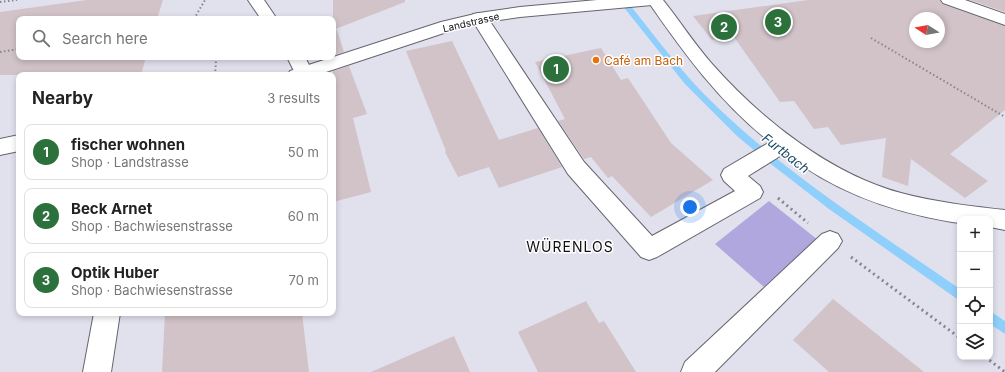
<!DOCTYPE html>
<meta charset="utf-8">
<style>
body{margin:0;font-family:Inter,sans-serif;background:#f2f2f2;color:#222}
.controls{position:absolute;right:12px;bottom:12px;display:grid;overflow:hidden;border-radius:8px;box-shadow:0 2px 6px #0003}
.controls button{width:36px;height:36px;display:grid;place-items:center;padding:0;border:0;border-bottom:1px solid #e0e0e0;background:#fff;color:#222;font:20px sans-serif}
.compass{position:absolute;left:909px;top:12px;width:36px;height:36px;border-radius:50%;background:#fff;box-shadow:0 2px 6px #0003;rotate:281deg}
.you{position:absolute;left:690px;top:207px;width:14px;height:14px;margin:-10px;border:3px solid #fff;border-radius:50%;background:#1a73e8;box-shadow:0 0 0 6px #1a73e833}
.badge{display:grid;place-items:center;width:26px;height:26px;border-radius:50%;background:#2c703b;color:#fff;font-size:13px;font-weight:700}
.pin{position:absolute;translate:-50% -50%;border:2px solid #fff;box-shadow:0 1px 4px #0006}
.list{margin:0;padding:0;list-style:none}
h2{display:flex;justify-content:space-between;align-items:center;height:52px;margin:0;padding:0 16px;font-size:17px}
h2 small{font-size:13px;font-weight:400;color:#767676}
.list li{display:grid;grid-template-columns:26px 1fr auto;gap:12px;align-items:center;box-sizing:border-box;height:56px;margin:0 8px 8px;padding:0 8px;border:1px solid #e0e0e0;border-radius:8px}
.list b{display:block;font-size:15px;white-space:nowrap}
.list p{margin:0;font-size:13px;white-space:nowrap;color:#767676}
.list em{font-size:13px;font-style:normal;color:#767676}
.icon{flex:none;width:22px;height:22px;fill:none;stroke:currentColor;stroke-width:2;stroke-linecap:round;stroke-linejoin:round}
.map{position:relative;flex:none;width:1005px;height:372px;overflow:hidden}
.search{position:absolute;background:#fff;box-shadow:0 2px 6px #0003;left:16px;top:16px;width:320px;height:44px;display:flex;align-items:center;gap:10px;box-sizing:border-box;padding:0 14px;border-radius:8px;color:#767676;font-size:15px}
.panel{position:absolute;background:#fff;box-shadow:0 2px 6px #0003;left:16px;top:72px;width:320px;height:244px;border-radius:8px}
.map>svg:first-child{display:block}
.green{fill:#b0a7df}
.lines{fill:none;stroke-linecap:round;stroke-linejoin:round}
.stream{fill:#8ecffc;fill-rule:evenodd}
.building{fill:#d1c3c8;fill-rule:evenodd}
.minor-casing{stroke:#66646f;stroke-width:2}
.major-casing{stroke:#66646f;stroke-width:2}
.path-far1{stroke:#878690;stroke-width:2;stroke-dasharray:1.5 2.5;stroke-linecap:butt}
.path{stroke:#878690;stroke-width:3;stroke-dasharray:2 3.5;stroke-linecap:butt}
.minor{fill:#fff;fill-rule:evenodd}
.major{fill:#fff;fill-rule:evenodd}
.food-dot{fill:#e8710a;stroke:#fff;stroke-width:1.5}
.labels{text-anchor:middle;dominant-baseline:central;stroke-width:3;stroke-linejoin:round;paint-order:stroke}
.far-street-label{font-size:10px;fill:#111014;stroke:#fff}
.food-label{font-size:12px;fill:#c56008;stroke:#fff;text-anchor:start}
.water-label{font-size:13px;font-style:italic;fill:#194b69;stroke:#fff}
.quarter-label{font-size:14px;letter-spacing:1px;fill:#111014;stroke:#fff}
</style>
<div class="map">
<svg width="1005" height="372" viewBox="0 0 1005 372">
<rect width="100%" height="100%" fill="#e1e0ed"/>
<path class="green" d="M769,201L818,240L764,287L715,244Z"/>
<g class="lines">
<path class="stream" d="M618,0H626C651,31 675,64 703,93C779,170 872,228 960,289V301L829,209L767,161L737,136L685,84Z
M990,311L1005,321V334L990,324Z"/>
</g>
<path class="building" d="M87,0H163L157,19H19V57H146L141,75H0V12Z
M333,0H405V2L333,30Z
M808,0H940L942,4L1005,26V110L950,154L988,181L965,198L911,159L908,186L882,177L886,138L841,145L828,127L814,129L794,101L780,102L734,37L712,40L693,16ZM915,18H939V42H915Z
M970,0H1005V12Z
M337,30L344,52L333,55V31Z
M452,41L499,140L538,128L562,167L499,188L489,167L458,177L445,152L446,151L406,51Z
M601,48L621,80L628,78L671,143L713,180L651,217L612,176L608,178L591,157L584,159L558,121L565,119L535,62Z
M349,66L367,114L353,118L371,192L333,202V71Z
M833,299L924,372H829L793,340Z
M586,301L599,323L604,321L636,372H538L518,332Z
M165,313H302L309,372H162Z
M454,336L470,372H371Z"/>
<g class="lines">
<g class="minor-casing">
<path id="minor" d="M248,0H264L277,19H261Z
M647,0H663C680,21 695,45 713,65C761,119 830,174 901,193C935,202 970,206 1005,210V230L990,227V219H960V223L952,222C892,212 834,192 785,153L748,176L760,186L763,192L760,198L657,257L649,260L641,257L568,174L471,18L473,14L479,13L485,14L584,162L652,236L735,191L724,181L721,175L724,169L770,142C720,103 683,52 647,0Z
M941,0H965L1005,14V25L943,3Z
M287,57H305L313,73L312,75H296Z
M830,231L838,234L842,241L838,248L715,372H681L685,362L822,234Z
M94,313H120L111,372H83Z"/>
</g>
<g class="major-casing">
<path id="major" d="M597,0H660L658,3L652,5L520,17L479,23L453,30L317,75H288L290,71L441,22L479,13L520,7Z
M19,135V151L0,155V139Z"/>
</g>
<path class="path-far1" d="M0,2L17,0
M194,19L205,0
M871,38L1005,117
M0,52L19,49
M215,75L216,61L220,57"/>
<path class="path" d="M778,198L808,223
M851,257L960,338
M985,357L1005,372"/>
<use href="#minor" class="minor"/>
<use href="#major" class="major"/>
</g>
<circle class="food-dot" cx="596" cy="60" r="4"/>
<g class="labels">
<g class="far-street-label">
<text transform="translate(471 22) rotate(-13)">Landstrasse</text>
</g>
<g class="food-label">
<text x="604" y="60">Café am Bach</text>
</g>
<g class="water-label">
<text transform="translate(786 153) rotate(38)">Furtbach</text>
</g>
<g class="quarter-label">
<text x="570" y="246">WÜRENLOS</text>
</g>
</g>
</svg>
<div class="controls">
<button>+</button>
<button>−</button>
<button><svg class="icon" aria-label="locate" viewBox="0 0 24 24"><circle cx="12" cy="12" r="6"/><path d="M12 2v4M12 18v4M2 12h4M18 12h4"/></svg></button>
<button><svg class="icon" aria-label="layers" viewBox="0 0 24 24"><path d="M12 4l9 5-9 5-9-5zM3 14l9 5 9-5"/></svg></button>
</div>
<svg class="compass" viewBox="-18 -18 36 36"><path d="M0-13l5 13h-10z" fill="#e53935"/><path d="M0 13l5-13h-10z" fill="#767676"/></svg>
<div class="you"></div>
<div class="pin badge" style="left:556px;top:69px">1</div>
<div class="pin badge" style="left:724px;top:27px">2</div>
<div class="pin badge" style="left:778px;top:22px">3</div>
<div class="search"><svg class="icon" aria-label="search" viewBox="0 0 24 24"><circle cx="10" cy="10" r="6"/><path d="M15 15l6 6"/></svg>Search here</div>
<section class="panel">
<h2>Nearby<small>3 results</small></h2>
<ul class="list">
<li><span class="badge">1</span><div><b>fischer wohnen</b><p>Shop · Landstrasse</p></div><em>50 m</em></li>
<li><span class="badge">2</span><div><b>Beck Arnet</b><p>Shop · Bachwiesenstrasse</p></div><em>60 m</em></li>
<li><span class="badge">3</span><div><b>Optik Huber</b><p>Shop · Bachwiesenstrasse</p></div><em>70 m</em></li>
</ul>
</section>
</div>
